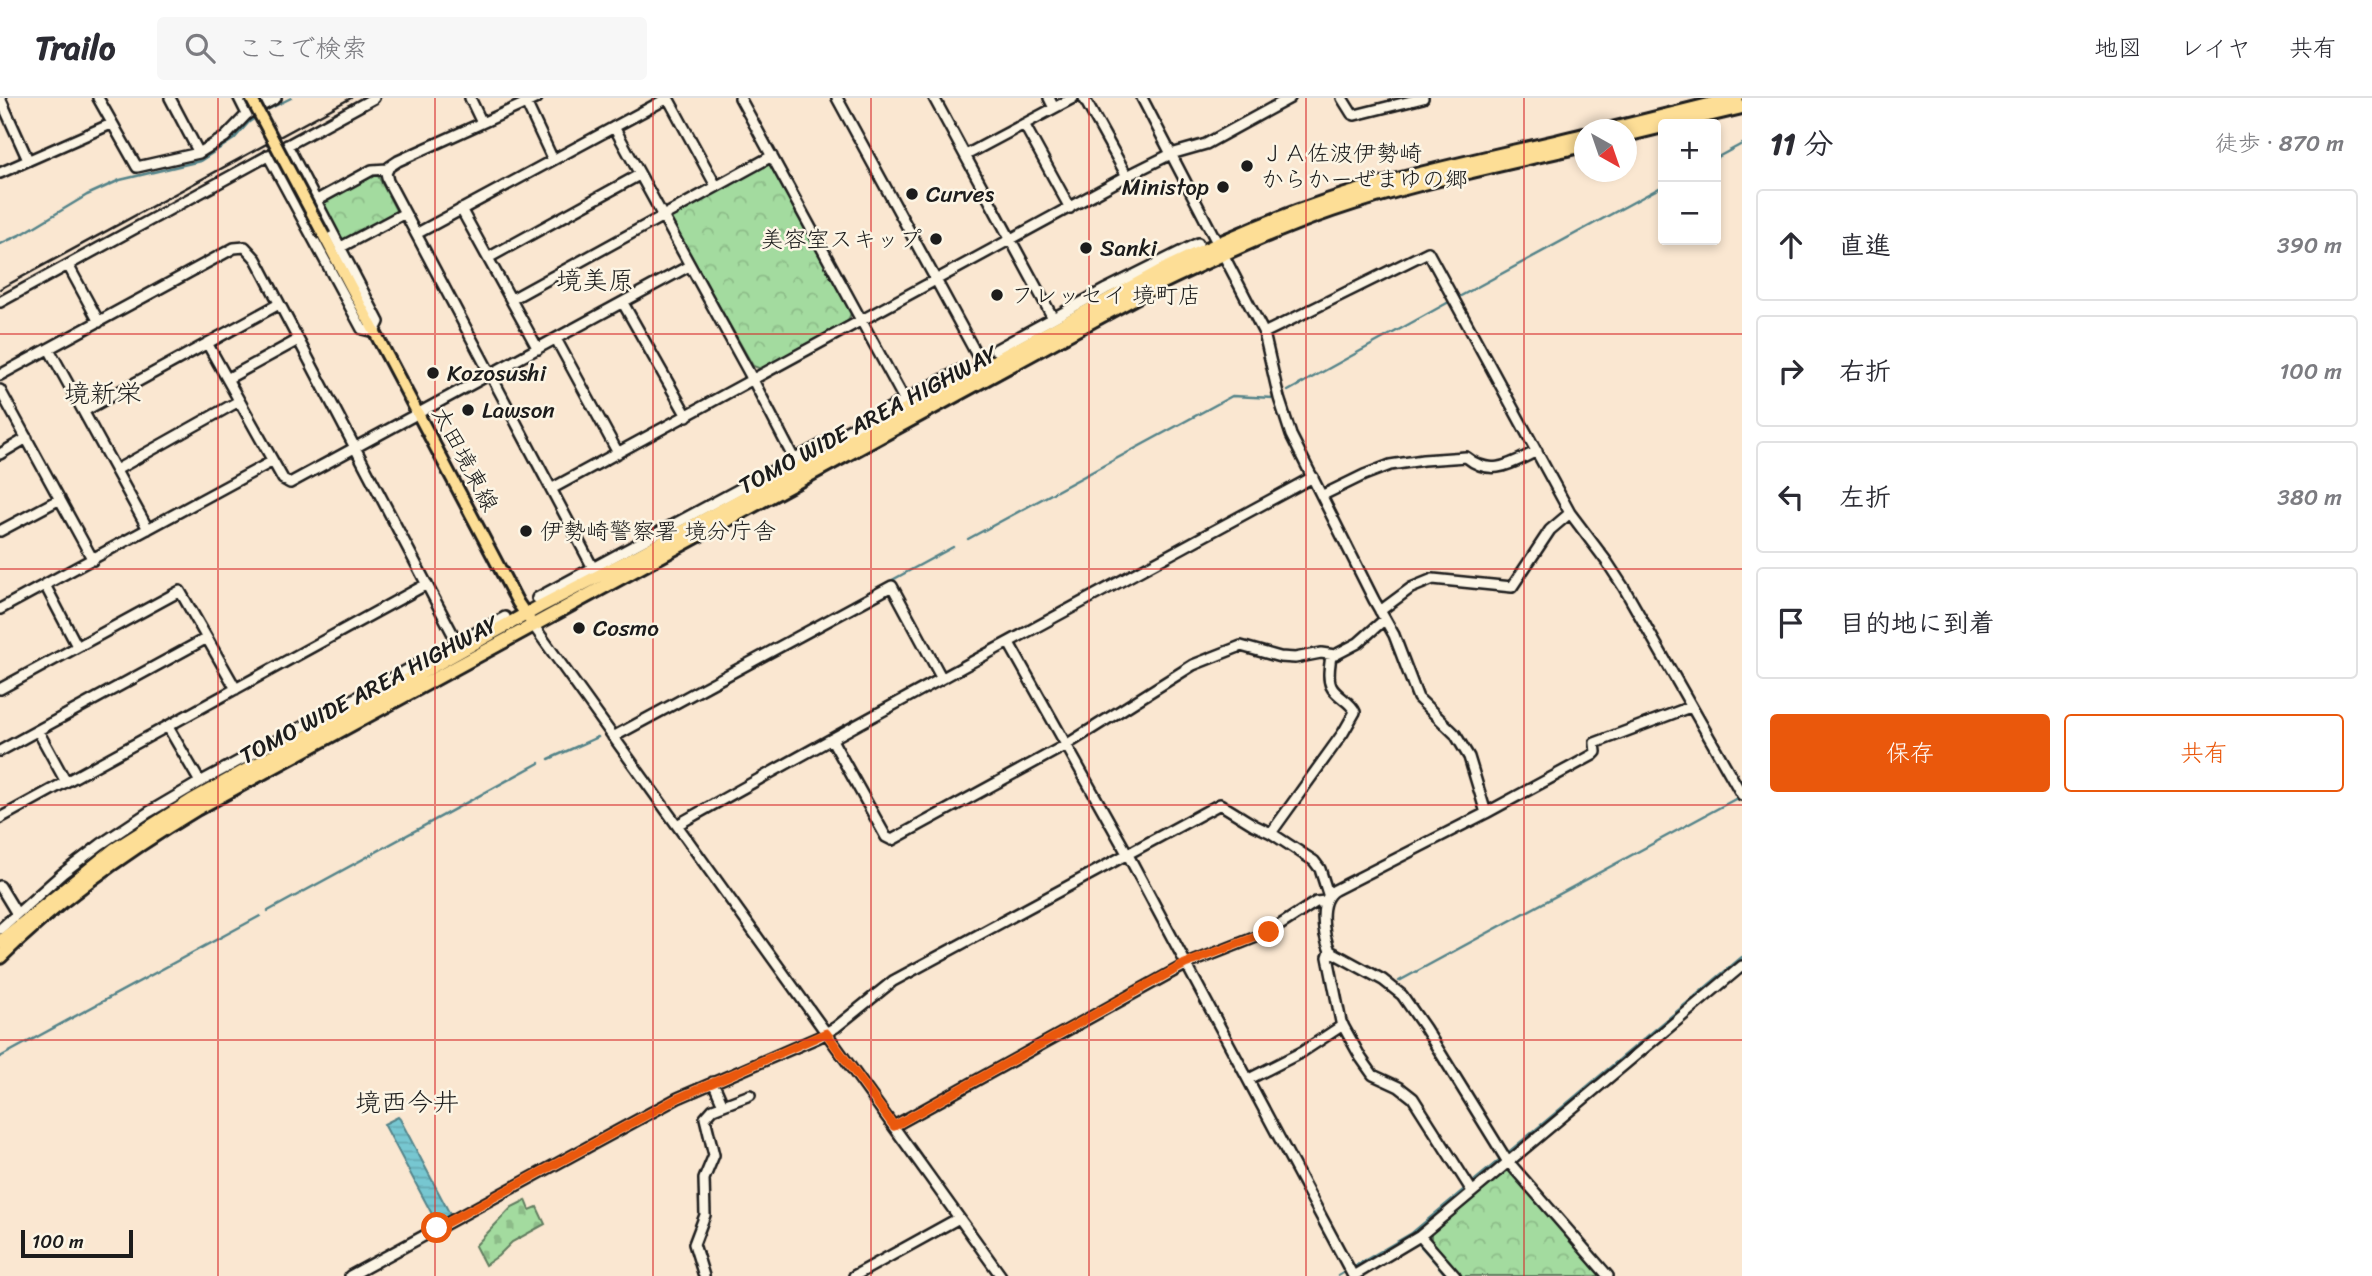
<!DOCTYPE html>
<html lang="ja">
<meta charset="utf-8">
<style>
body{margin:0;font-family:Sriracha,"Klee One",sans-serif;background:#f7f7f7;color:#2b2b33}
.controls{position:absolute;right:21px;top:21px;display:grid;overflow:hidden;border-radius:7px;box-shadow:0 4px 10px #0003}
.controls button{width:63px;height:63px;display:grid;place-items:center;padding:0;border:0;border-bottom:2px solid #e1e1e2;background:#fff;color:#2b2b33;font:35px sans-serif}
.compass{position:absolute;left:1574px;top:21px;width:63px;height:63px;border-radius:50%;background:#fff;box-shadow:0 4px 10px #0003;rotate:140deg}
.scale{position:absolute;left:21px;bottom:18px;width:112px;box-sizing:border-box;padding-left:7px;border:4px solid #1c1c1c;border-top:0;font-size:19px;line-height:24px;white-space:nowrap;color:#1c1c1c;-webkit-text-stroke:5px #fcf5e5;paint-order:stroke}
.stop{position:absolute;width:21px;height:21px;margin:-16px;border:5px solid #ea580c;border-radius:50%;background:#fff}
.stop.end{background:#ea580c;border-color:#fff;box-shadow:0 2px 7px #0008}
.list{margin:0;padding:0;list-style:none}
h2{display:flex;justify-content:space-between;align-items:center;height:91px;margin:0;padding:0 28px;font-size:30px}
h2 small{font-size:23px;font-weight:400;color:#7c7c81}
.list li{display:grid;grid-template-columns:46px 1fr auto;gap:21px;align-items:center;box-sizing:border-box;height:112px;margin:0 14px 14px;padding:0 14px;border:2px solid #e1e1e2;border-radius:7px}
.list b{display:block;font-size:26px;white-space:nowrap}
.list em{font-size:23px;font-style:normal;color:#7c7c81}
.actions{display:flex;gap:14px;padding:21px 28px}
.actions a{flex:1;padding:16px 0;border:2px solid #ea580c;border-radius:7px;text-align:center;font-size:24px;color:#ea580c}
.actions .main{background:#ea580c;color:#fff}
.icon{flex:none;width:38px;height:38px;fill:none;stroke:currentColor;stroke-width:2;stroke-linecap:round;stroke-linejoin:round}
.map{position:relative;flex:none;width:1742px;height:1178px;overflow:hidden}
header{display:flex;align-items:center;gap:42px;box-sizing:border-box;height:98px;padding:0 35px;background:#fff;border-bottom:2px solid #e1e1e2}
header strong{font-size:33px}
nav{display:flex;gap:38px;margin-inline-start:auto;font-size:24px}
.search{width:490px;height:63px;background:#f7f7f7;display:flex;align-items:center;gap:18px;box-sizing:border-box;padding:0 24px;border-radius:7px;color:#7c7c81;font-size:26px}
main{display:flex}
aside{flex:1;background:#fff}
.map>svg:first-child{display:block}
.cemetery{fill:url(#cemetery-stones);stroke:#607c5e;stroke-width:2}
.park{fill:url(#park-crowns);stroke:#607c5e;stroke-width:2}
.water{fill:url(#water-rules);stroke:#538389;stroke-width:2}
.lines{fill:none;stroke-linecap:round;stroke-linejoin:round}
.stream{stroke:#538389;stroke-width:2.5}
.minor-casing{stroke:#1c1c1c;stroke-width:14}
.major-casing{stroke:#1c1c1c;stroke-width:16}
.highway-casing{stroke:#1c1c1c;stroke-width:18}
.minor{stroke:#fcf5e5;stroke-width:9}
.major{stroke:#fdde96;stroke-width:10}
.highway{stroke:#fdde96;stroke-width:12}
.rail{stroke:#1c1c1c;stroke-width:2.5}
.major-bridge-casing{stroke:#1c1c1c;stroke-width:16;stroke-linecap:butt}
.major-bridge{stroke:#fdde96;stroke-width:10}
.route{stroke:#ea580c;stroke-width:9}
.grid{fill:none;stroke:#d62828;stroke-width:2;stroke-opacity:0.55}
.poi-dot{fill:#1c1c1c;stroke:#fcf5e5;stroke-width:2.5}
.labels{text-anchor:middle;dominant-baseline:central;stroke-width:5;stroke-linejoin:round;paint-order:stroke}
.poi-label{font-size:23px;fill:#1c1c1c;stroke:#fcf5e5;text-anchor:start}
.street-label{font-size:23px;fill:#1c1c1c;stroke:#fcf5e5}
.quarter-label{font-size:26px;fill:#1c1c1c;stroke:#fcf5e5}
</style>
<header>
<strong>Trailo</strong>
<div class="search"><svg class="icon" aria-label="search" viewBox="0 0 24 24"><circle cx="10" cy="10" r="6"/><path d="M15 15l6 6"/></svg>ここで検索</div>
<nav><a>地図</a><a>レイヤ</a><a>共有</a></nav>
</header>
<main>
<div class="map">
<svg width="1742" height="1178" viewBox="0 0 1742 1178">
<defs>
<pattern id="cemetery-stones" width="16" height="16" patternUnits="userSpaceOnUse" patternTransform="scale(1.75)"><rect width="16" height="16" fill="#a3db9f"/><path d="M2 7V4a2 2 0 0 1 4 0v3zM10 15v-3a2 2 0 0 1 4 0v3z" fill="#8cbb88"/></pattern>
<pattern id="park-crowns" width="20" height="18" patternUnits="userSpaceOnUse" patternTransform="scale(1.75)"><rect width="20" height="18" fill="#a3db9f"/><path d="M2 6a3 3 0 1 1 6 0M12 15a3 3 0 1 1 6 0" fill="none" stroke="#8cbb88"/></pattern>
<pattern id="water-rules" width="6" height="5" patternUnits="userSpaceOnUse" patternTransform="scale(1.75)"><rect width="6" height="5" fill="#77c7d1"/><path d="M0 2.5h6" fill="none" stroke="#66aab3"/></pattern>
</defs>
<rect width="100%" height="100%" fill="#fae7d1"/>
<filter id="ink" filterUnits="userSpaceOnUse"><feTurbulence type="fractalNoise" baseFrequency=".0143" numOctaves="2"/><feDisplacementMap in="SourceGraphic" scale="14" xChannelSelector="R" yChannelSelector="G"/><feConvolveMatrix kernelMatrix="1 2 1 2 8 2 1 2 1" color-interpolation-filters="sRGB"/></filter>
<g filter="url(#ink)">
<path class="cemetery" d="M526,1102L530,1112L537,1109L545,1126L512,1144L498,1158L485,1167L475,1148L512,1109Z"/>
<path class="park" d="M767,66L770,67L851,215L848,223L761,271L753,268L688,153L686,154L668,122L669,119Z
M376,74L397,114L396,117L341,145L319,105Z
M1505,1072L1510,1073L1602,1178H1462L1431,1142V1135Z"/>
<path class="water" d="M398,1019L400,1021L451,1118L442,1122L434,1120L384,1026Z"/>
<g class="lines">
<path class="stream" d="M263,14L291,0
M1716,60L1742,46
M0,146L24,135L87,97L120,82L200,63L234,41L249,24L258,18
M1457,200L1663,88
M1288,293L1449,204
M968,441L1232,298L1274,300
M710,581L953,449
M622,628L699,587
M549,661L598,639
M268,813L539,665
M1399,883L1739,699
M0,959L260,818
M1418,1145L1447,1178
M1338,1178L1412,1135L1742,859"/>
<g class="minor-casing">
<path id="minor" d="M0,0L28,62
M98,0L137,69L199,55L225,39L247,16L276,0
M170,0L199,55
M239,0L247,16
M470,0L482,25
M524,0L553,62
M537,0L398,63L389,69L386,75L388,83L593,470
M668,0L716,88
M740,0L904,301
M837,0L985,272
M934,0L1053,220
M1049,0L1054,10
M1084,0L1127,78
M1142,0L1264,235L1279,300L1291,337L1374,502L1394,537L1418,600L1455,636L1469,659L1486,715
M1342,0L1352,16L1355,17L1423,0
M1024,26L1070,110
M614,29L753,282L794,361
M268,57L362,231L374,234L379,224L287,47
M966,57L1073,0
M0,75L111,26
M317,102L372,72L387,71
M461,111L538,251
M416,136L668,0
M341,149L405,115
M488,160L639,77
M68,167L99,224
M512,201L772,58
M0,204L374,0
M623,205L687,318
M1264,235L1428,154L1570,415L1607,464L1624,490L1742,697
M556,241L618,355
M207,245L283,381L290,385L689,168
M49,251L148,431
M995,252L1106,191L1198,145
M0,277L234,150L245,149L256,161L457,544
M227,281L298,242
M0,292L93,462
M84,313L279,206
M0,356L27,340
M116,372L239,303
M551,391L1127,78L1171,56L1206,46L1290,0
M1323,397L1364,377L1390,367L1423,362L1466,359C1492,380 1512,365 1537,353
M0,433L60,401
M45,487L77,548
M537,500L962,271
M0,511L273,363
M1380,513L1411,490L1433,481L1512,489L1550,432L1570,415
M533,527L1001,1178
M1009,545L1128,757L1353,1178L1420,1138L1742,868
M0,591L180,493L236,591
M168,629L200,684
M38,633L66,684
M613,639L892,488L941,579
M832,642L886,739L892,742L1066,647L1193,567L1241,548L1280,559L1295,560L1321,555L1335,557L1358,545L1385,521
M0,653L207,540
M0,720L427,486
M677,727C888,608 1101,494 1313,379
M1271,735L1343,635L1355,614C1351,603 1336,599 1331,588C1327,579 1330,567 1331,557
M0,788L17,816
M0,831L63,775L101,746L149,714L200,684L505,519
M1330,853L1328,859L1341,924L1361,960L1373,977L1399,989L1413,1000L1472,1093
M1249,981L1302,954L1343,927
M713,984L723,1007
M894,1028L1185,867L1269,834L1316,804L1325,803
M1420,1138L1455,1178
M350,1178L678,1000L819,939L836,929L893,883L1220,706L1254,727L1271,735L1314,763L1320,771L1328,796
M704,1178L694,1146L705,1117L704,1081L714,1057L705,1020L713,1011L750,997
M854,1178L959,1120
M1608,1178L1506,1061L1425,930L1402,897L1383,882L1330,853C1323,836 1317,802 1335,792L1486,715L1593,657L1596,654L1595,645L1690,609"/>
</g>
<g class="major-casing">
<path id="major" d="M324,138L518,505L533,527"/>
</g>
<g class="highway-casing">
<path id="highway" d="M1670,26L1742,9
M1608,32L1737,0
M1626,37L1663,28
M0,844L115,751L191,703L539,509L639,457L1161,173C1215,146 1270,122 1327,103C1411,75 1499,58 1584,37
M0,859C58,801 126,753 196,711L1165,183C1220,157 1274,132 1332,112C1414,84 1500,67 1584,47"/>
</g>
<use href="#minor" class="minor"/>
<use href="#major" class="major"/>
<use href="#highway" class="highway"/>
<path class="rail" d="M0,191L351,0"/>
<g class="major-bridge-casing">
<path id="major-bridge" d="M251,0L324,138"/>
</g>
<use href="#major-bridge" class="major-bridge"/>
</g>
</g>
<g class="lines" filter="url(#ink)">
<path class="route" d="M437,1130L678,1000L826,935L894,1028L1185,866L1269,834"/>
</g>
<path class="grid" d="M218,0V1178M435,0V1178M653,0V1178M871,0V1178M1089,0V1178M1306,0V1178M1524,0V1178M0,236H1742M0,471H1742M0,707H1742M0,942H1742"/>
<g class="poi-dot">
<circle cx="1247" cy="68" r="7"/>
<circle cx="1223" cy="89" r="7"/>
<circle cx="912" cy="96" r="7"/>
<circle cx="936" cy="141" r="7"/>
<circle cx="1086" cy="150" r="7"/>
<circle cx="997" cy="197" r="7"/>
<circle cx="433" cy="275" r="7"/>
<circle cx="468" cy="312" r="7"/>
<circle cx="526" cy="433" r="7"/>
<circle cx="579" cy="530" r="7"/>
</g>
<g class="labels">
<g class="poi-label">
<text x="1261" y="55">ＪＡ佐波伊勢崎<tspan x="1261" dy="26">からかーぜまゆの郷</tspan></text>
<text x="1209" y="89" text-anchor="end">Ministop</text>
<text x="926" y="96">Curves</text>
<text x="922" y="141" text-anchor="end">美容室スキップ</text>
<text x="1100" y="150">Sanki</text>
<text x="1011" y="197">フレッセイ 境町店</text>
<text x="447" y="275">Kozosushi</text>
<text x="482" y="312">Lawson</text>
<text x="540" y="433">伊勢崎警察署 境分庁舎</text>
<text x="593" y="530">Cosmo</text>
</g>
<g class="street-label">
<text transform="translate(868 322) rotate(-28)">TOMO WIDE AREA HIGHWAY</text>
<text transform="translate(465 361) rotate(62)">太田境東線</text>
<text transform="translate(369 592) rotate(-28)">TOMO WIDE AREA HIGHWAY</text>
</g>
<g class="quarter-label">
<text x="595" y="182">境美原</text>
<text x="103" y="295">境新栄</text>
<text x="407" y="1004">境西今井</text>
</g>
</g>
</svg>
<div class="controls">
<button>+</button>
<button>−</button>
</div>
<svg class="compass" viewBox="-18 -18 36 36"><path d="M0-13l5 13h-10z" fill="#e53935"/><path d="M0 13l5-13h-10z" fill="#7c7c81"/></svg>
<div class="scale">100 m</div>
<div class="stop" style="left:437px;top:1130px"></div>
<div class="stop end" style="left:1269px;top:834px"></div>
</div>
<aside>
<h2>11 分<small>徒歩 · 870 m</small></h2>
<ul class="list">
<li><svg class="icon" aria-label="ahead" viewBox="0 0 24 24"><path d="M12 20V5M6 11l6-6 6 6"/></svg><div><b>直進</b></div><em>390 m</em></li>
<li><svg class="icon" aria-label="right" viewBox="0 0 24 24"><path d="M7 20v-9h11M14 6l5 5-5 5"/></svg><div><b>右折</b></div><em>100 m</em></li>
<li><svg class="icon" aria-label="left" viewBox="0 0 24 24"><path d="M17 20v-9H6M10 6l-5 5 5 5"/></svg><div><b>左折</b></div><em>380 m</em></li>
<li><svg class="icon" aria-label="arrive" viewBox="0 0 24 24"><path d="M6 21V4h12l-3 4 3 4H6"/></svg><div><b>目的地に到着</b></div></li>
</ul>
<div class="actions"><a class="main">保存</a><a>共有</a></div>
</aside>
</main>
